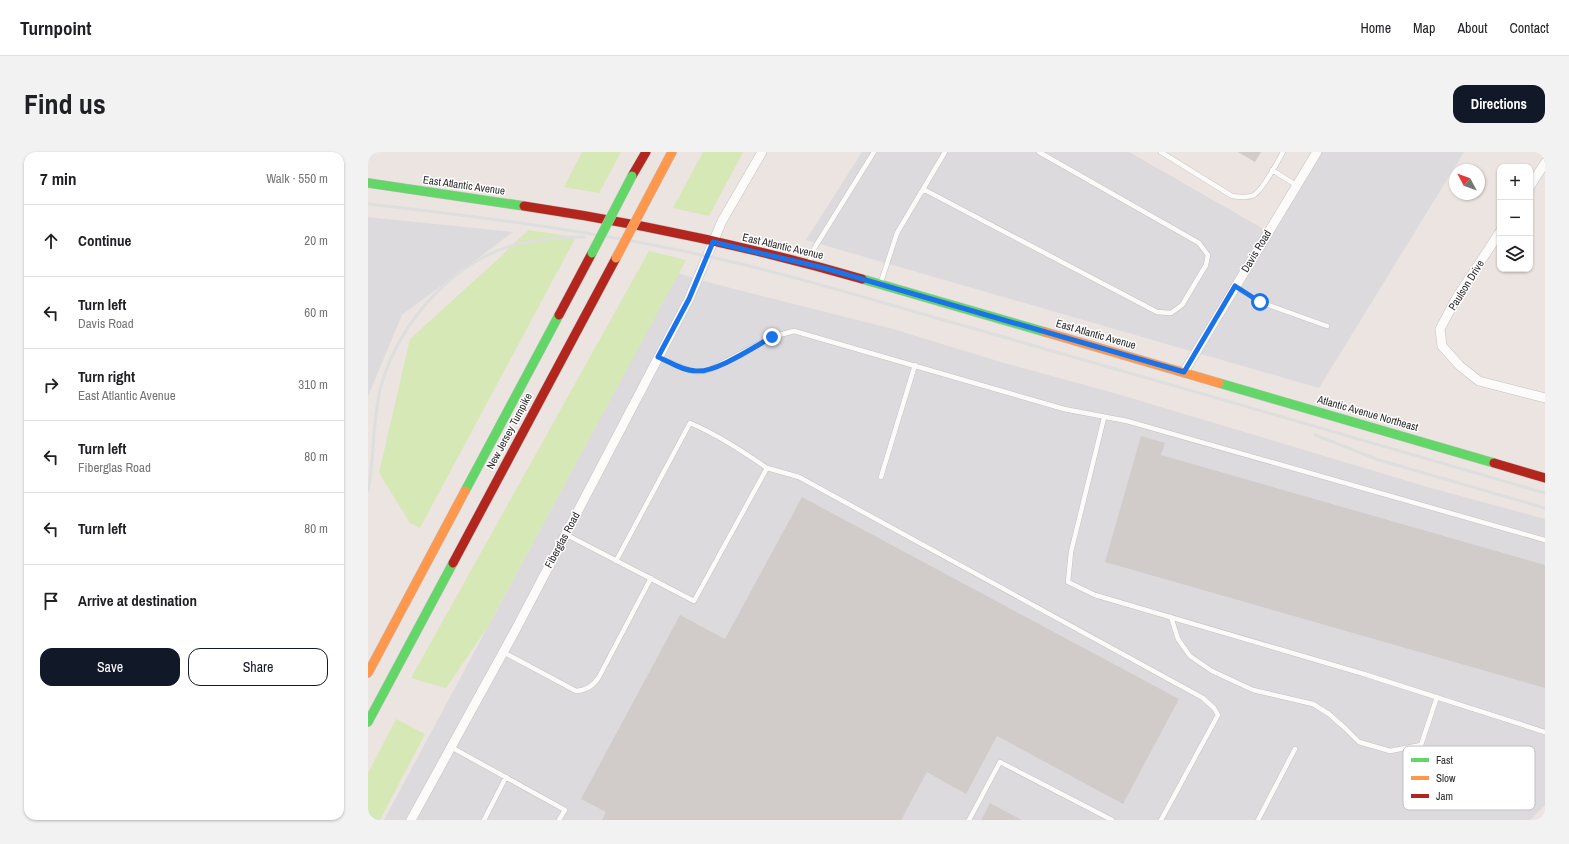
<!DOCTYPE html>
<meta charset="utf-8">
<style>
body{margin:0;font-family:"Archivo Narrow",sans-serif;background:#f2f2f2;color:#202124}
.controls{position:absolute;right:12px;top:12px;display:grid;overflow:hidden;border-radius:8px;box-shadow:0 1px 3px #0004}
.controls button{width:36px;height:36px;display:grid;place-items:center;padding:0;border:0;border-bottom:1px solid #e0e0e0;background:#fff;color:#202124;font:20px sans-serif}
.compass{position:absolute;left:1081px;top:12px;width:36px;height:36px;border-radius:50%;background:#fff;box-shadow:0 1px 3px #0004;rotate:311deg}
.stop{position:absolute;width:12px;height:12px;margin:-9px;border:3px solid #1a73e8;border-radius:50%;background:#fff}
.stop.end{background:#1a73e8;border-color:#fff;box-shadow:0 1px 4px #0008}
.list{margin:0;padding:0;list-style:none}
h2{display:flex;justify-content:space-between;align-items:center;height:52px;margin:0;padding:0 16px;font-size:17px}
h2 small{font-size:13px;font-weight:400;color:#757577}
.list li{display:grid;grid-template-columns:26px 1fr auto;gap:12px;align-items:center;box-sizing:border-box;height:72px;padding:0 16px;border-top:1px solid #e0e0e0}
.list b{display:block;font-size:15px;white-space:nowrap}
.list p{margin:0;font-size:13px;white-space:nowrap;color:#757577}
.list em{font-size:13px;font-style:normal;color:#757577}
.actions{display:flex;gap:8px;padding:12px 16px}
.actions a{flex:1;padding:9px 0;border:1px solid #111827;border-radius:12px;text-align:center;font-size:14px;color:#111827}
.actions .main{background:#111827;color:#fff}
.icon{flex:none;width:22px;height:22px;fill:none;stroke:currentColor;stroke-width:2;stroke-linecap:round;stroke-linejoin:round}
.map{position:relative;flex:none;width:1177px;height:668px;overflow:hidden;border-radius:12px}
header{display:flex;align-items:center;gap:24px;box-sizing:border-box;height:56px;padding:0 20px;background:#fff;border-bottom:1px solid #e0e0e0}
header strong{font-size:19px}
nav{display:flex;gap:22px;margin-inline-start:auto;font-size:14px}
.intro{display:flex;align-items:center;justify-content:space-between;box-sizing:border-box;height:96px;padding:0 24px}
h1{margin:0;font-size:28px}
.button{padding:10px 18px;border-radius:12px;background:#111827;color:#fff;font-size:14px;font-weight:700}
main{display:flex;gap:24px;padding:0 24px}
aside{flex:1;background:#fff;border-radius:12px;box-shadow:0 1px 3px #0004}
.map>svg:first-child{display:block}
.industrial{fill:#dddadd}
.green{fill:#d6e8b6}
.building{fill:#d1ccca}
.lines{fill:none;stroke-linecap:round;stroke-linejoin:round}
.lane-casing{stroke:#c4c2c2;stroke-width:5.5}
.street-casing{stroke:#c4c2c2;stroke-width:10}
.fast-casing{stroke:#c4c2c2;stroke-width:10}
.slow-casing{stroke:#c4c2c2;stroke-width:10}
.jam-casing{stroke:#c4c2c2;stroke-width:10}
.lane{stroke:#fcfbfa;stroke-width:4.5}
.street{stroke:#fcfbfa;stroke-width:9}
.fast{stroke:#63d668;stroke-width:9}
.slow{stroke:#ff974d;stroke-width:9}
.jam{stroke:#b3261e;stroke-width:9}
.rail{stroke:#dededf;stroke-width:3}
.fast-bridge-casing{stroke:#c6c3c2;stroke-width:10;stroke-linecap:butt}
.slow-bridge-casing{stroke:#c6c3c2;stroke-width:10;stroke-linecap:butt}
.fast-bridge{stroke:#63d668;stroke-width:9}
.slow-bridge{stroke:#ff974d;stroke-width:9}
.route{stroke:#1a73e8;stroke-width:5}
.labels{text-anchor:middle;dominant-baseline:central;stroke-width:3;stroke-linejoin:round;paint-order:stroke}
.street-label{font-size:11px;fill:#2c2c2c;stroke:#fff}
.key{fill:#fff;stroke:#c0c0c0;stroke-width:1}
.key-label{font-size:11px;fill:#2c2c2c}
</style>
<header>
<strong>Turnpoint</strong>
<nav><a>Home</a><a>Map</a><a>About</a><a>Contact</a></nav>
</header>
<div class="intro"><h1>Find us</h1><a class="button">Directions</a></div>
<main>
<aside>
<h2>7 min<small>Walk · 550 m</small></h2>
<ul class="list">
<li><svg class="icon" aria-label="ahead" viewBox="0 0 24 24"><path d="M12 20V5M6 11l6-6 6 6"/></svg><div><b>Continue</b></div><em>20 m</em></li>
<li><svg class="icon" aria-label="left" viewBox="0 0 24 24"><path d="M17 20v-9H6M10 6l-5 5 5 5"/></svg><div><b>Turn left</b><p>Davis Road</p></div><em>60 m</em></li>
<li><svg class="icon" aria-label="right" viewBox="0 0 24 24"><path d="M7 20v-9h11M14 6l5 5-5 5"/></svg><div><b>Turn right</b><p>East Atlantic Avenue</p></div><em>310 m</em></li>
<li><svg class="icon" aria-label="left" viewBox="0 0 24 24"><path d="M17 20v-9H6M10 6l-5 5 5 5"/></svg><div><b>Turn left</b><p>Fiberglas Road</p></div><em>80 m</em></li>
<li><svg class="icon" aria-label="left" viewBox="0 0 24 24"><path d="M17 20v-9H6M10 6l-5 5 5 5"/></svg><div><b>Turn left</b></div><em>80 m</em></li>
<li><svg class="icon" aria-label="arrive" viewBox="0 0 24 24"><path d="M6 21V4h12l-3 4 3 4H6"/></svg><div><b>Arrive at destination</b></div></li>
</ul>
<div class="actions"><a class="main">Save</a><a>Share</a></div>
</aside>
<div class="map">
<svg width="1177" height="668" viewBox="0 0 1177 668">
<rect width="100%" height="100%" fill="#ebe4e0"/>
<path class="industrial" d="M494,0H761L899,79L950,0H1096L951,236L438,88Z
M0,65L145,80L34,163L0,244Z
M310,121L339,130L525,177L636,211L746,241L1063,336L1177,367V653L1162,668H16Z"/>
<path class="green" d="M214,0H253L231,41L196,35Z
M335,0H375L341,64L305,56Z
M160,78L208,85L52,376L42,371L11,321L42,187L130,107Z
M281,99L318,108L119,476L78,536L43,526Z
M28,567L57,582L12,668H0V621Z"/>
<path class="building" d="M870,0H893L887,10Z
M773,284L797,291L793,303L1177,413V536L737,410Z
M434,345L811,547L755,652L629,584L598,642L559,620L533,668H234L238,660L213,647L312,463L357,487Z
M622,651L654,668H613Z"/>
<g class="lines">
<g class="lane-casing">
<path id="lane" d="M793,0L864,44C871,45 880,46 886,43C895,38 910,9 915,0
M904,18L928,33
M555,37L789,160L803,161L814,153L838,113L840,103L831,91L671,0
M441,110L447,95L506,0
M513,130L529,81L577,0
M867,134L892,150L959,174
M290,205L314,215L328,220L341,218L404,185L426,179L696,257L759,269L1177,388
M736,266L703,400L700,430L727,443L996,522L1177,580
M513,325L547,213
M197,382L326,449L399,316L431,325L835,546L846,556L850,563L793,668
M248,409L322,271C350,283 374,299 399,316
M803,465L810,487L822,504L844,519L885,538L945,552L961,562L978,577L991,590L1022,599L1053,593L1069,545
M135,500L208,539C219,538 225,534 231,525L283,426
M83,595L197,658L191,668
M116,668L138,625
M601,668L632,610L744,668
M890,668L927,597"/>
</g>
<g class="street-casing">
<path id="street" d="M1162,34L1177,11
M1132,80L1089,145L1072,177L1074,194L1092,214L1111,229L1177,246
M816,220L949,0
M43,668L148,477L321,147L354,69L394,0"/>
</g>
<g class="fast-casing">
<path id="fast" d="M0,31L156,54
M494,127L677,180
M851,231L1126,311
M97,339L191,163
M0,570L85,411"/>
</g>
<g class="slow-casing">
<path id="slow" d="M286,34L304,0
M677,180L851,231
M0,521L97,339"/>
</g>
<g class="jam-casing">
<path id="jam" d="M264,24L278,0
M156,54C270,71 384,95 494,127
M191,163L224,101
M1126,311L1177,326
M85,411L248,106"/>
</g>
<use href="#lane" class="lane"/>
<use href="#street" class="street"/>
<use href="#fast" class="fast"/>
<use href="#slow" class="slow"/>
<use href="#jam" class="jam"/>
<path class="rail" d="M0,52C113,65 226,79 338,104C425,123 511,150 597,174C791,228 983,286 1177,341
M947,283L1011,308L1177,356
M0,339C7,304 4,268 13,234C31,171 85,108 150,92C172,87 194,85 216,85"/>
<g class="fast-bridge-casing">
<path id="fast-bridge" d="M224,101L264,24"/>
</g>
<g class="slow-bridge-casing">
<path id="slow-bridge" d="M248,106L286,34"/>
</g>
<use href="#fast-bridge" class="fast-bridge"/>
<use href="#slow-bridge" class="slow-bridge"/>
</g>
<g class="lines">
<path class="route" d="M404,185C386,195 347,221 328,219C315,219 302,210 290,205L321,147L345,90L456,116L816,220L867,134L892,150"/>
</g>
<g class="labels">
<g class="street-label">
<text transform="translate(96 33) rotate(8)">East Atlantic Avenue</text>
<text transform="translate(415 94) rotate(13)">East Atlantic Avenue</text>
<text transform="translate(888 99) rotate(-59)">Davis Road</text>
<text transform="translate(1098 133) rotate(-58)">Paulson Drive</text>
<text transform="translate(728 182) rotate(16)">East Atlantic Avenue</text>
<text transform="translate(1000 261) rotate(16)">Atlantic Avenue Northeast</text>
<text transform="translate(141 279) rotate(-62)">New Jersey Turnpike</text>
<text transform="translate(194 388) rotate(-62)">Fiberglas Road</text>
</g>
</g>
<rect x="1035" y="594" width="132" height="64" rx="6" class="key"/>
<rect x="1043" y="606" width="18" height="4" fill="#63d668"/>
<rect x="1043" y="624" width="18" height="4" fill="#ff974d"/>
<rect x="1043" y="642" width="18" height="4" fill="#b3261e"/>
<g class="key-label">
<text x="1068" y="612">Fast</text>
<text x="1068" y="630">Slow</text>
<text x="1068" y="648">Jam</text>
</g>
</svg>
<div class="controls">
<button>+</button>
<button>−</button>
<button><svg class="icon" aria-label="layers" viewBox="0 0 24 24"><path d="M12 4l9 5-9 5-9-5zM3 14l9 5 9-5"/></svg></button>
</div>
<svg class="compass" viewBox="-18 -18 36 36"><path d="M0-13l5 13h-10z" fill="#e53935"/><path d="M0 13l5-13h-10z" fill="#757577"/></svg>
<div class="stop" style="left:892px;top:150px"></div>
<div class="stop end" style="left:404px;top:185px"></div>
</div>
</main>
